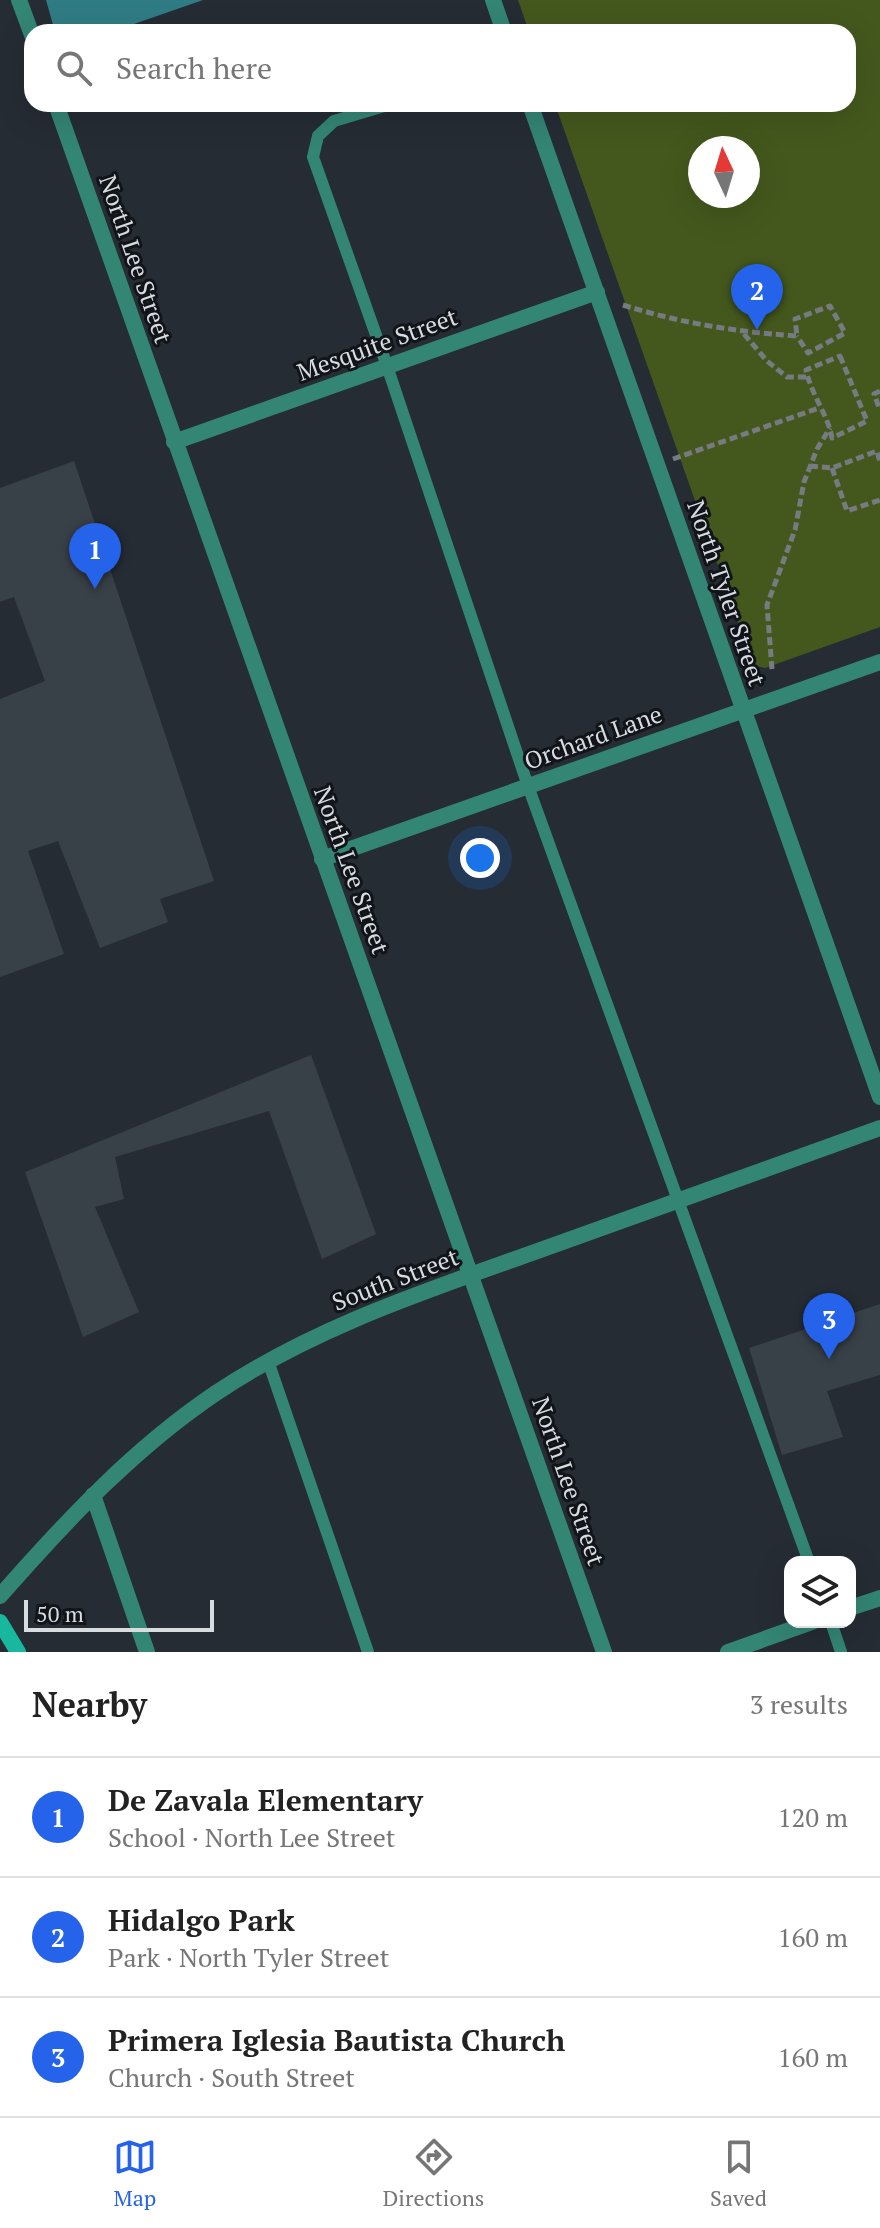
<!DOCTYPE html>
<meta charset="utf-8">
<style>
body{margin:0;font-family:"PT Serif",serif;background:#f6f6f6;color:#222}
.controls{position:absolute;right:24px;bottom:24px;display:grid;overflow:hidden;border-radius:16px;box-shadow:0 8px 32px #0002}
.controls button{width:72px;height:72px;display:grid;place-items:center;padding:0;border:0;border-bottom:2px solid #e0e0e0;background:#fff;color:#222;font:40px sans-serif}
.compass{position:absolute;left:688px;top:136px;width:72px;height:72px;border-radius:50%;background:#fff;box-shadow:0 8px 32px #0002;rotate:356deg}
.scale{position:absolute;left:24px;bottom:20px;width:190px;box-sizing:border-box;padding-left:8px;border:4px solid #d7dce1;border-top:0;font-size:22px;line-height:28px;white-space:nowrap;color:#d7dce1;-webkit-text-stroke:6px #111418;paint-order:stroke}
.you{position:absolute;left:480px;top:858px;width:28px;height:28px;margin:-20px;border:6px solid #fff;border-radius:50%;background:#1a73e8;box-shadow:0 0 0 12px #1a73e833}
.badge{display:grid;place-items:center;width:52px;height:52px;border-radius:50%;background:#2563eb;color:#fff;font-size:26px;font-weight:700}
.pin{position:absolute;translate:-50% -66px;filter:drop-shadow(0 2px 4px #0008)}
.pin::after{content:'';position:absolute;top:42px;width:28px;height:24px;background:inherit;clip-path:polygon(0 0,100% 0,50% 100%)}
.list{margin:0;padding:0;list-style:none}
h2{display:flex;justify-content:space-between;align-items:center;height:104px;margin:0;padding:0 32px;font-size:34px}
h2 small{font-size:26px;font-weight:400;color:#767676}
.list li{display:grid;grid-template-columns:52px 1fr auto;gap:24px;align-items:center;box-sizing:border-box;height:120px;padding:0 32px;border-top:2px solid #e0e0e0}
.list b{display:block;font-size:30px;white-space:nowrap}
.list p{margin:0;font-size:26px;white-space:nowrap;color:#767676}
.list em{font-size:26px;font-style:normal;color:#767676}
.icon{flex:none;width:44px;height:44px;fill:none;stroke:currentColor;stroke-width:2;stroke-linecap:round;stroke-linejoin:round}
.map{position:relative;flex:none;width:880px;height:1652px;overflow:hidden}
.search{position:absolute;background:#fff;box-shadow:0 8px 32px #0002;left:24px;right:24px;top:24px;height:88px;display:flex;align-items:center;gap:20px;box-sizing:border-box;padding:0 28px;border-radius:24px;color:#767676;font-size:30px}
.sheet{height:464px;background:#fff}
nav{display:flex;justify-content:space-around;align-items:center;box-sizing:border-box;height:112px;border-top:2px solid #e0e0e0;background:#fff;font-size:22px;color:#767676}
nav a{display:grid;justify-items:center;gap:4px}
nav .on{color:#2563eb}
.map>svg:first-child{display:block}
.green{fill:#44581d;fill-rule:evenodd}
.water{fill:#307c85}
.building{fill:#394148}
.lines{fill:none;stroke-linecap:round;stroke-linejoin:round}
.path{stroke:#757b81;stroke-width:5;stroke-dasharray:8 4;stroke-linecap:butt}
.service{stroke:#338574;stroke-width:12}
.minor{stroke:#338574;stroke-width:16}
.secondary{stroke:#17b89e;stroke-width:16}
.labels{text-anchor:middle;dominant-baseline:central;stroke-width:6;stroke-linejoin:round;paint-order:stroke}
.street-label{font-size:24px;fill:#d7dce1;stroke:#111418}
</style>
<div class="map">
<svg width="880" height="1652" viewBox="0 0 880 1652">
<rect width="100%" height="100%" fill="#252c34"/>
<path class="green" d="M518,0H880V627L765,668L753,665L555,104H848V32H529ZM700,148H748V196H700Z"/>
<path class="water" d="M46,0H203L111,32H55Z"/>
<path class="building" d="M74,461L214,881L160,899L168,922L100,948L58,841L28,851L64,954L0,977V699L45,681L14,597L0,602V488Z
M311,1055L376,1234L322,1259L269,1111L115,1157L124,1199L95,1207L139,1312L83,1337L25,1172Z
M880,1304V1375L827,1391L843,1437L782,1455L749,1348Z"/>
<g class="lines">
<path class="path" d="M623,305C680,323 737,332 797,336L795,319L830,306L845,333L808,353L797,336
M744,334L767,361L787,377H807
M840,356L867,421L832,438C828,415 811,394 806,370Z
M880,391L874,394L880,410
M673,459L819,408
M810,466L832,468L877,451L880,462
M832,468L847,511L880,500
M772,669L767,605L795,530L804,482L817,449L830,428"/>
<path class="service" d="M391,104L334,121L318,136L313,157L387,366L528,786L809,1562
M268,1361L368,1652
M831,1622L841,1652"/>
<path class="minor" d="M19,0L32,35
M493,0L504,32
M56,104C236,621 424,1135 604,1652
M530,104L880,1097
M174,442L597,292
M322,859L880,662
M93,1495L147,1652
M0,1596C66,1521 133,1449 216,1393C313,1328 423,1292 532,1253C648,1212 764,1170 880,1128
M850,1608L880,1598
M728,1652L812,1622"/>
<path class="secondary" d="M0,1622L18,1652"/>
</g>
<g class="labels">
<g class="street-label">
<text transform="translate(136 259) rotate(71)">North Lee Street</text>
<text transform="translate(377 344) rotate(-20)">Mesquite Street</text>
<text transform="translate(727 593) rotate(71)">North Tyler Street</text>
<text transform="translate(593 737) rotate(-20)">Orchard Lane</text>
<text transform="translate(352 870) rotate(70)">North Lee Street</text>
<text transform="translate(395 1279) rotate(-21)">South Street</text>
<text transform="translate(569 1481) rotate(71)">North Lee Street</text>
</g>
</g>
</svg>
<div class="controls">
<button><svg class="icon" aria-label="layers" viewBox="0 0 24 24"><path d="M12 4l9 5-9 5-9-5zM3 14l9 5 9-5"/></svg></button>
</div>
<svg class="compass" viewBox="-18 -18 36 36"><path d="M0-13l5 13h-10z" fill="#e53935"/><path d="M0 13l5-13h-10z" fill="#767676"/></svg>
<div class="scale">50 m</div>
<div class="you"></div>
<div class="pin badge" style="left:95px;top:589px">1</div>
<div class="pin badge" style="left:757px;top:330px">2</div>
<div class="pin badge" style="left:829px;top:1359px">3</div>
<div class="search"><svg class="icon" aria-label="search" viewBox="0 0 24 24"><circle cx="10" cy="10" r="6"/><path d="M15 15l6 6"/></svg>Search here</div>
</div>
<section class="sheet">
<h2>Nearby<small>3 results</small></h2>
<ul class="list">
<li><span class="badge">1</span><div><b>De Zavala Elementary</b><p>School · North Lee Street</p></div><em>120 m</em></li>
<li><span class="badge">2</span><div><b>Hidalgo Park</b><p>Park · North Tyler Street</p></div><em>160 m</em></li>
<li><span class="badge">3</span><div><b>Primera Iglesia Bautista Church</b><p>Church · South Street</p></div><em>160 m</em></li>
</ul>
</section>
<nav>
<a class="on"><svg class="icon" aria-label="map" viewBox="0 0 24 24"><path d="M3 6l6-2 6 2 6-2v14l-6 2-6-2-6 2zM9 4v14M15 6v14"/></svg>Map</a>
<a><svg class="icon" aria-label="directions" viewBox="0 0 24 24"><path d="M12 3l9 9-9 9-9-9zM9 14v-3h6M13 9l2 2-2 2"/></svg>Directions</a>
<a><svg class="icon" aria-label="saved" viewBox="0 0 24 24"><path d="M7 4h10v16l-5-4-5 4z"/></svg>Saved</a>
</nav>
